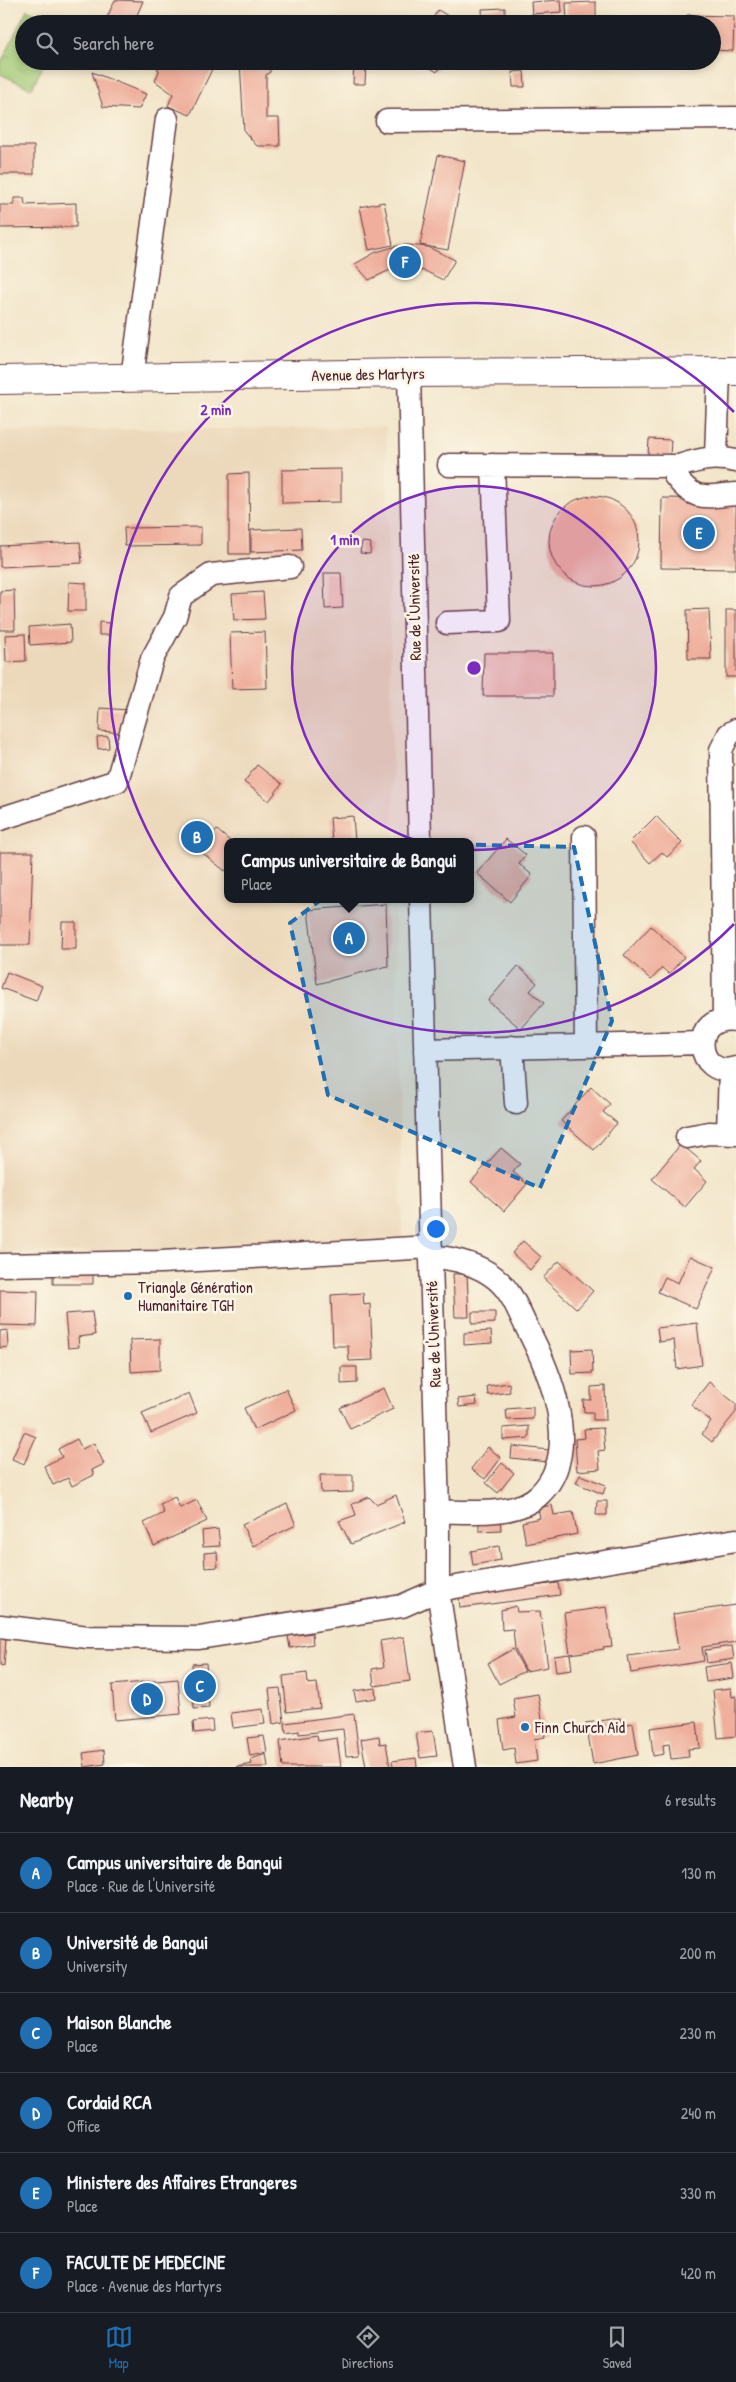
<!DOCTYPE html>
<meta charset="utf-8">
<style>
body{margin:0;font-family:"Patrick Hand",sans-serif;background:#20242c;color:#f1f3f6}
.you{position:absolute;left:435px;top:1228px;width:18px;height:18px;margin:-12px;border:4px solid #fff;border-radius:50%;background:#1a73e8;box-shadow:0 0 0 8px #1a73e833}
.badge{display:grid;place-items:center;width:32px;height:32px;border-radius:50%;background:#1f6fb2;color:#fff;font-size:16px;font-weight:700}
.pin{position:absolute;translate:-50% -50%;border:2px solid #fff;box-shadow:0 1px 5px #0006}
.popup{position:absolute;left:224px;top:838px;width:250px;height:65px;box-sizing:border-box;display:grid;place-content:center;border-radius:10px;background:#171b24;filter:drop-shadow(0 1px 4px #0005);font-size:16px;white-space:nowrap;color:#9ea1a6}
.popup b{font-size:19px;color:#f1f3f6}
.popup::after{content:'';position:absolute;left:50%;top:100%;margin-left:-10px;border:10px solid transparent;border-top-color:#171b24}
.list{margin:0;padding:0;list-style:none}
h2{display:flex;justify-content:space-between;align-items:center;height:65px;margin:0;padding:0 20px;font-size:21px}
h2 small{font-size:16px;font-weight:400;color:#9ea1a6}
.list li{display:grid;grid-template-columns:32px 1fr auto;gap:15px;align-items:center;box-sizing:border-box;height:80px;padding:0 20px;border-top:1px solid #363941}
.list b{display:block;font-size:19px;white-space:nowrap}
.list p{margin:0;font-size:16px;white-space:nowrap;color:#9ea1a6}
.list em{font-size:16px;font-style:normal;color:#9ea1a6}
.icon{flex:none;width:28px;height:28px;fill:none;stroke:currentColor;stroke-width:2;stroke-linecap:round;stroke-linejoin:round}
.map{position:relative;flex:none;width:736px;height:1767px;overflow:hidden}
.search{position:absolute;background:#171b24;box-shadow:0 2px 8px #0003;left:15px;right:15px;top:15px;height:55px;display:flex;align-items:center;gap:12px;box-sizing:border-box;padding:0 18px;border-radius:28px;color:#9ea1a6;font-size:19px}
.sheet{height:545px;background:#171b24}
nav{display:flex;justify-content:space-around;align-items:center;box-sizing:border-box;height:70px;border-top:1px solid #363941;background:#171b24;font-size:14px;color:#9ea1a6}
nav a{display:grid;justify-items:center;gap:2px}
nav .on{color:#1f6fb2}
.map>svg:first-child{display:block}
.built{fill:#ecd8ba}
.grass{fill:url(#grass-tufts);stroke:#74734e}
.building{fill:#efaf9c}
.lines{fill:none;stroke-linecap:round;stroke-linejoin:round}
.minor-casing{stroke:#633d43;stroke-width:25}
.major-casing{stroke:#633d43;stroke-width:30}
.minor{stroke:#fff;stroke-width:22}
.major{stroke:#fff;stroke-width:28}
.marked{fill:#1f6fb2;fill-opacity:0.2;stroke:#1f6fb2;stroke-width:4;stroke-dasharray:10 6;stroke-linejoin:round}
.ring{fill:none;stroke:#7b2cbf;stroke-width:2.5}
.poi-dot{fill:#1f6fb2;stroke:#fcf5e5;stroke-width:2}
.labels{text-anchor:middle;dominant-baseline:central;stroke-width:5;stroke-linejoin:round;paint-order:stroke}
.street-label{font-size:16px;fill:#4a1f2b;stroke:#fcf5e5}
.poi-label{font-size:16px;fill:#4a1f2b;stroke:#fcf5e5;text-anchor:start}
.centre{fill:#7b2cbf;stroke:#fcf5e5;stroke-width:2.5}
.ring-label{font-size:15px;text-anchor:middle;font-weight:bold;fill:#7b2cbf;stroke:#fcf5e5;stroke-width:5;stroke-linejoin:round;paint-order:stroke}
</style>
<div class="map">
<svg width="736" height="1767" viewBox="0 0 736 1767">
<defs>
<pattern id="grass-tufts" width="24" height="20" patternUnits="userSpaceOnUse" patternTransform="scale(1.25)"><rect width="24" height="20" fill="#9fc772"/><path d="M3 7l-1-3M5 7V3M7 7l1-3M15 17l-1-3M17 17v-4M19 17l1-3" fill="none" stroke="#8aaa63"/></pattern>
</defs>
<rect width="100%" height="100%" fill="#fcf5e5"/>
<filter id="ink" filterUnits="userSpaceOnUse"><feTurbulence type="fractalNoise" baseFrequency=".02" numOctaves="2"/><feDisplacementMap in="SourceGraphic" scale="10" xChannelSelector="R" yChannelSelector="G"/><feConvolveMatrix kernelMatrix="1 2 1 2 8 2 1 2 1" color-interpolation-filters="sRGB"/></filter>
<filter id="wash" filterUnits="userSpaceOnUse"><feTurbulence type="fractalNoise" baseFrequency=".0096" numOctaves="4" result="noise"/><feDisplacementMap in="SourceGraphic" scale="20" xChannelSelector="R" yChannelSelector="G"/><feGaussianBlur stdDeviation="1.12" result="paint"/><feColorMatrix in="noise" values="0 0 0 0 0 0 0 0 0 0 0 0 0 0 0 0 0 1.4 0 .05"/><feComposite in="paint" operator="in"/></filter>
<g filter="url(#wash)">
<rect width="100%" height="100%" fill="#f2e5c9"/>
<path class="built" d="M386,427L394,842H228V899H395L402,1244L0,1254V431Z"/>
<path class="grass" d="M27,9L57,24H24V61H45L32,89L0,74V65Z"/>
<g id="blocks">
<path class="building" d="M115,0L143,1L137,15L145,18L143,24H104Z
M561,0L562,12L532,14L531,2Z
M596,2V24H567L566,3Z
M505,8V24H483L482,9Z
M438,10L461,24H422L426,18L431,21Z
M687,15L734,16L733,51L712,50V24H687Z
M258,17V21L268,20V24H239L238,18Z
M623,21H650L651,24H623Z
M161,61L186,63L187,61H211L215,63L190,115L168,106L173,94L155,81L159,71L157,67Z
M240,61H270V72L266,75V118H279L280,146H257L244,131Z
M354,61H366L365,84H353Z
M419,61H444L437,72Z
M623,61H658V64H623Z
M524,71L525,87H513L512,72Z
M92,72L146,94L139,109L103,107Z
M0,146H34V174H0Z
M438,155L465,161L448,250L420,245Z
M14,198H24L25,205L76,203V227L0,228V205H14Z
M384,202L393,245L369,250L360,207Z
M408,245L428,247L455,260L443,280L425,271L401,268L392,269L369,280L355,264L376,252L397,246Z
M649,439L671,440L670,456L648,455Z
M341,469V502L282,503V470Z
M249,473L250,554H229V474Z
M549 541a45 45 0 1 1 90 0a45 45 0 1 1-90 0Z
M662,498L736,499V569L661,568Z
M201,527V545L125,546L124,528Z
M301,528L302,550L251,552V530Z
M80,542L82,563L0,567V546Z
M362,542L371,543L370,554L360,553Z
M324,573H341L343,608L325,609Z
M69,582L86,583V611H68Z
M14,590L15,630H0V591Z
M263,592L265,619L234,620L232,594Z
M709,609L711,659H688L687,610Z
M726,610H736V677H726Z
M99,622L110,623L109,635H99Z
M70,624L71,642L30,645L29,627Z
M265,632L267,688L232,689L230,633Z
M25,634L26,661L6,662L5,635Z
M484,653H553V696H483Z
M100,708L128,710L126,733L99,731Z
M108,736L109,748L98,749L97,737Z
M257,765L282,784L269,801L244,782Z
M353,816L355,842H332L330,818Z
M656,816L682,843L667,857L662,852L650,863L630,842Z
M217,830L231,842H228V867L225,871L200,851Z
M506,839L526,855L519,864L532,875L510,902L477,873Z
M0,852H33L30,945H0Z
M386,904L388,966L317,984L308,910Z
M62,922H76V949H61Z
M651,926L684,957L669,974L662,968L651,980L624,955Z
M518,966L537,983L530,991L544,1003L521,1029L488,1001Z
M7,972L42,986L36,1001L1,988Z
M591,1087L610,1104L603,1112L617,1123L594,1150L561,1121Z
M681,1144L701,1161L694,1169L707,1181L685,1207L652,1179Z
M501,1148L520,1164L513,1172L527,1184L504,1211L471,1182Z
M523,1241L541,1257L530,1270L512,1253Z
M690,1256L715,1267L696,1309L658,1292L665,1277L678,1283Z
M559,1261L593,1291L577,1309L543,1278Z
M53,1263H93V1284H53Z
M453,1274H467L469,1317H455Z
M0,1290L38,1291L37,1326L0,1325Z
M363,1293L364,1305L370,1304L373,1360L349,1361L348,1346H333L331,1295Z
M92,1312L95,1335L78,1337L79,1347L68,1348L65,1314Z
M472,1312H495V1323L472,1324Z
M697,1323L702,1365L677,1369L674,1340L659,1342L657,1328Z
M7,1330L8,1347L0,1348V1331Z
M491,1331L492,1343L464,1345V1333Z
M160,1339V1370L131,1372L130,1340Z
M592,1349L593,1373L572,1374L571,1350Z
M341,1367H357V1383L341,1384Z
M709,1382L736,1404V1412L712,1442L702,1434L711,1421L691,1405Z
M509,1383L510,1392L488,1395L487,1386Z
M605,1386L606,1420H593V1412H584L583,1400H591V1387Z
M384,1388L393,1409L350,1429L340,1408Z
M286,1389L296,1410L254,1430L244,1408Z
M189,1393L197,1413L151,1433L142,1413Z
M476,1397L477,1405L459,1407L458,1399Z
M533,1407V1419L507,1420L506,1409Z
M529,1426V1438L503,1440V1428Z
M603,1428L605,1450L598,1451L600,1469L577,1471L575,1439L585,1438L584,1429Z
M24,1432L36,1437L24,1464L12,1459Z
M77,1439L82,1449L94,1443L104,1464L92,1470L94,1475L72,1486L68,1478L53,1485L44,1466L62,1457L58,1449Z
M512,1446L549,1450L548,1462L511,1458Z
M488,1447L501,1458L485,1479L471,1469Z
M502,1463L514,1473L498,1493L486,1483Z
M320,1475H353V1492L321,1493Z
M580,1475L606,1485L603,1494L576,1483Z
M396,1495L405,1522L351,1544L339,1521L356,1515L352,1504L369,1497L376,1504Z
M175,1497L180,1508L197,1500L207,1521L154,1546L144,1523L164,1513L160,1504Z
M597,1501H607V1515H596Z
M287,1504L296,1525L253,1546L242,1525Z
M552,1505L554,1515L573,1512L577,1534L526,1544L522,1522L540,1518L538,1508Z
M500,1519L501,1530L479,1531V1520Z
M218,1529L220,1546L203,1547L202,1531Z
M499,1546L501,1560L473,1565L471,1551Z
M217,1552L218,1567L205,1568L204,1553Z
M558,1583L560,1595L460,1608L459,1595Z
M736,1605V1642L702,1647L704,1661L631,1673L628,1656L678,1649L673,1614Z
M516,1606L517,1612L540,1611L548,1667L526,1671L515,1649L513,1629L502,1630L501,1610Z
M606,1607L612,1646L603,1647L604,1649L570,1654L564,1613Z
M312,1633L313,1644L290,1648L288,1636Z
M404,1637L410,1681L374,1686L372,1669L384,1667L380,1641Z
M0,1638L6,1639L4,1666L0,1665Z
M732,1646L734,1659L707,1663L705,1650Z
M513,1649L525,1671L499,1684L488,1663Z
M570,1654L572,1670L556,1672L554,1656Z
M206,1663L209,1708L194,1709L192,1664Z
M732,1663L734,1678L706,1682L704,1667Z
M307,1673L308,1684L317,1683L320,1708L287,1712L283,1676Z
M178,1679L181,1714L115,1720L112,1685Z
M280,1688L284,1722L273,1724L269,1689Z
M375,1688L376,1698L356,1701L354,1691Z
M731,1688L732,1697L736,1696V1736L718,1738L713,1690Z
M538,1694L545,1737L534,1739L537,1761L516,1764L514,1748L503,1750L499,1720L516,1717L513,1698Z
M263,1709L265,1724L233,1728L231,1713Z
M354,1714L359,1755L346,1756L343,1729L299,1734V1731L286,1733L285,1723Z
M620,1718L622,1725L633,1723L638,1755L593,1764L586,1723Z
M212,1720L213,1731L194,1733L193,1722Z
M697,1722L700,1748L688,1749L689,1757L671,1759L669,1744L663,1745L664,1754L653,1756L650,1728Z
M433,1731L437,1756L420,1758L416,1733Z
M317,1735L318,1741L337,1738L341,1767H283L280,1741Z
M264,1736L267,1753L250,1756L247,1738Z
M379,1736L380,1744L386,1743L390,1767H366L361,1739Z
M104,1750L105,1764L85,1767L83,1753Z
M266,1754L268,1767H237L252,1764L251,1759Z
M416,1758L417,1767H393L392,1761Z"/>
</g>
</g>
<g filter="url(#ink)">
<use href="#blocks" fill-opacity="0" stroke="#633d43" stroke-width="1"/>
<g class="lines">
<g class="minor-casing">
<path id="minor" d="M387,121L736,118
M409,373L420,842
M132,378L167,119
M716,457L719,371
M736,461C713,456 701,459 679,466L675,476C695,503 706,496 736,494
M449,465L679,466
M447,623L499,621L493,465
M0,819L117,781L152,659L175,617L181,596L211,575L290,567
M584,837L586,1046
M421,899L438,1511V1590L465,1767
M724,1019L721,750L729,734L736,730
M736,1020C687,1013 696,1081 736,1068
M512,1047L516,1103
M425,1050L702,1043
M728,1132L730,1070
M687,1137L709,1133L736,1134
M430,1256C451,1258 477,1264 494,1277C510,1289 517,1307 525,1324C549,1369 584,1450 540,1494C518,1517 468,1512 438,1511
M0,1265L161,1262L431,1247
M0,1626L88,1637L199,1638L402,1606L438,1590L736,1540"/>
</g>
<g class="major-casing">
<path id="major" d="M0,380L409,373L736,371"/>
</g>
<use href="#minor" class="minor"/>
<use href="#major" class="major"/>
</g>
</g>
<path class="marked" d="M396,843L574,847L612,1021L540,1188L328,1095L290,923Z"/>
<circle cx="474" cy="668" r="182" fill="#7b2cbf" fill-opacity=".12"/>
<g class="ring">
<circle cx="474" cy="668" r="182"/>
<path d="M734 924A365 365 0 1 1 734 412"/>
</g>
<g class="poi-dot">
<circle cx="128" cy="1296" r="5"/>
<circle cx="525" cy="1727" r="5"/>
</g>
<g class="labels">
<g class="street-label">
<text transform="translate(368 374) rotate(-1)">Avenue des Martyrs</text>
<text transform="translate(414 607) rotate(-91)">Rue de l'Université</text>
<text transform="translate(433 1334) rotate(-92)">Rue de l'Université</text>
</g>
<g class="poi-label">
<text x="138" y="1287">Triangle Génération<tspan x="138" dy="18">Humanitaire TGH</tspan></text>
<text x="535" y="1727">Finn Church Aid</text>
</g>
</g>
<circle cx="474" cy="668" r="8" class="centre"/>
<g class="ring-label">
<text x="216" y="415">2 min</text>
<text x="345" y="545">1 min</text>
</g>
</svg>
<div class="you"></div>
<div class="pin badge" style="left:349px;top:938px">A</div>
<div class="popup"><b>Campus universitaire de Bangui</b>Place</div>
<div class="pin badge" style="left:197px;top:837px">B</div>
<div class="pin badge" style="left:200px;top:1686px">C</div>
<div class="pin badge" style="left:147px;top:1699px">D</div>
<div class="pin badge" style="left:699px;top:533px">E</div>
<div class="pin badge" style="left:405px;top:262px">F</div>
<div class="search"><svg class="icon" aria-label="search" viewBox="0 0 24 24"><circle cx="10" cy="10" r="6"/><path d="M15 15l6 6"/></svg>Search here</div>
</div>
<section class="sheet">
<h2>Nearby<small>6 results</small></h2>
<ul class="list">
<li><span class="badge">A</span><div><b>Campus universitaire de Bangui</b><p>Place · Rue de l'Université</p></div><em>130 m</em></li>
<li><span class="badge">B</span><div><b>Université de Bangui</b><p>University</p></div><em>200 m</em></li>
<li><span class="badge">C</span><div><b>Maison Blanche</b><p>Place</p></div><em>230 m</em></li>
<li><span class="badge">D</span><div><b>Cordaid RCA</b><p>Office</p></div><em>240 m</em></li>
<li><span class="badge">E</span><div><b>Ministere des Affaires Etrangeres</b><p>Place</p></div><em>330 m</em></li>
<li><span class="badge">F</span><div><b>FACULTE DE MEDECINE</b><p>Place · Avenue des Martyrs</p></div><em>420 m</em></li>
</ul>
</section>
<nav>
<a class="on"><svg class="icon" aria-label="map" viewBox="0 0 24 24"><path d="M3 6l6-2 6 2 6-2v14l-6 2-6-2-6 2zM9 4v14M15 6v14"/></svg>Map</a>
<a><svg class="icon" aria-label="directions" viewBox="0 0 24 24"><path d="M12 3l9 9-9 9-9-9zM9 14v-3h6M13 9l2 2-2 2"/></svg>Directions</a>
<a><svg class="icon" aria-label="saved" viewBox="0 0 24 24"><path d="M7 4h10v16l-5-4-5 4z"/></svg>Saved</a>
</nav>
